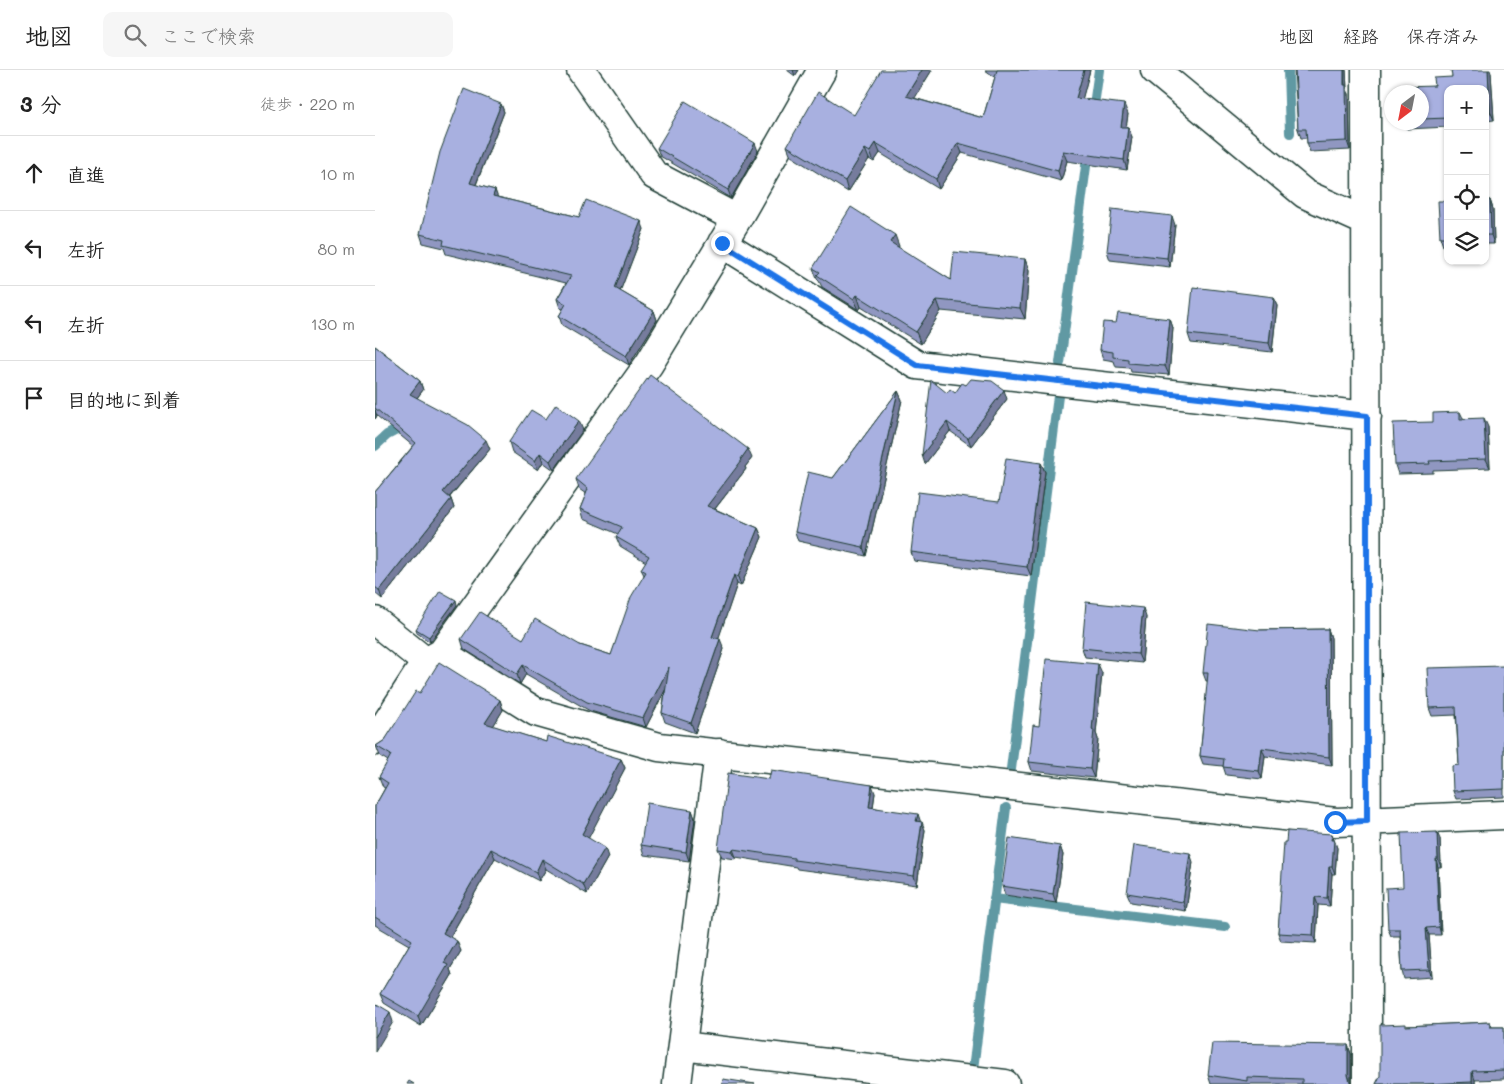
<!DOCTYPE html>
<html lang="ja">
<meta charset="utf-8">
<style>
body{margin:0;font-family:Mali,"Klee One",sans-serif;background:#f6f6f6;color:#222}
.controls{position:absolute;right:15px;top:15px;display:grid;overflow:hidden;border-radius:10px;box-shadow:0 1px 4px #0004}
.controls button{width:45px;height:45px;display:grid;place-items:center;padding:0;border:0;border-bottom:1px solid #e0e0e0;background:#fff;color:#222;font:25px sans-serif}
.compass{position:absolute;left:1009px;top:15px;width:45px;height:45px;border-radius:50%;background:#fff;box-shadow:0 1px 4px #0004;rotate:212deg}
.stop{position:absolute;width:15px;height:15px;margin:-11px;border:4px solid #1a73e8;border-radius:50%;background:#fff}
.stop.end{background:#1a73e8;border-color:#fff;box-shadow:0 1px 5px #0008}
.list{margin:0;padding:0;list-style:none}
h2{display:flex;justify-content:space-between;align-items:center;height:65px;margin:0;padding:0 20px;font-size:21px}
h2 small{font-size:16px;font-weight:400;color:#767676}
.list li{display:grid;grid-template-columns:32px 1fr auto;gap:15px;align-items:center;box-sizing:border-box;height:75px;padding:0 20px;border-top:1px solid #e0e0e0}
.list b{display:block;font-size:19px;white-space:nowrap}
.list em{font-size:16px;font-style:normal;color:#767676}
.icon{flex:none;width:28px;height:28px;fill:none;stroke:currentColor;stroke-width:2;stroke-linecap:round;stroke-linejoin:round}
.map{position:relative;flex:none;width:1129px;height:1014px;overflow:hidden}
header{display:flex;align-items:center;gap:30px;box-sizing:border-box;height:70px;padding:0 25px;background:#fff;border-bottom:1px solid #e0e0e0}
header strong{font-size:24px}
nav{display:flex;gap:28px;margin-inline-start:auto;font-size:18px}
.search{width:350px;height:45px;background:#f6f6f6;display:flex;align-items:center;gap:12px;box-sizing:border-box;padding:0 18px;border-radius:10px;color:#767676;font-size:19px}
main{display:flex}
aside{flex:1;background:#fff}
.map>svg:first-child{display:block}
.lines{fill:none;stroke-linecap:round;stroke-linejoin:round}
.stream{stroke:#6099a3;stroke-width:10}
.minor-casing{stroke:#1f3d34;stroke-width:31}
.minor{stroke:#fff;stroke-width:28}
.wall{fill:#9097c1;stroke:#1f3d34}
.shaded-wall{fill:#767b9d;stroke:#1f3d34}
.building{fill:#a8b0e0;stroke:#1f3d34}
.route{stroke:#1a73e8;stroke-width:6}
</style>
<header>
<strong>地図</strong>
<div class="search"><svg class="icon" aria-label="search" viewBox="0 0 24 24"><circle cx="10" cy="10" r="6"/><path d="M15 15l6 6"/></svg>ここで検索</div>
<nav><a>地図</a><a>経路</a><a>保存済み</a></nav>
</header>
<main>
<aside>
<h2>3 分<small>徒歩 · 220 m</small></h2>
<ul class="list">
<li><svg class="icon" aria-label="ahead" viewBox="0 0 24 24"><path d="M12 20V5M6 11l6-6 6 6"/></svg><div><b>直進</b></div><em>10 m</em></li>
<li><svg class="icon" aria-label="left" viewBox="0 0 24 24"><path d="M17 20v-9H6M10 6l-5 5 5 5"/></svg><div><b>左折</b></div><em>80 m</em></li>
<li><svg class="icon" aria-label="left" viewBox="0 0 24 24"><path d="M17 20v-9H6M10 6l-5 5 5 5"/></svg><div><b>左折</b></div><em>130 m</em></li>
<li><svg class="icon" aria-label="arrive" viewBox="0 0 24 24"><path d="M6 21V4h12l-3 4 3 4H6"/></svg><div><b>目的地に到着</b></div></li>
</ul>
</aside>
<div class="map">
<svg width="1129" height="1014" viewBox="0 0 1129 1014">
<rect width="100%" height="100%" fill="#fff"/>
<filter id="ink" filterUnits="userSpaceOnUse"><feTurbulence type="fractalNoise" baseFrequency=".02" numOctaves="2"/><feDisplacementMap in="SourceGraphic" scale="10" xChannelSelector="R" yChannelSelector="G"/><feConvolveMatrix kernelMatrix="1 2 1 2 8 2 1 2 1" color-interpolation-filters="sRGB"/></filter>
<g filter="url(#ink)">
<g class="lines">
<path class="stream" d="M913,0L915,63
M718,42L724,0
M685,293L713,81
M0,376L12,365L31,355
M636,699L683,326
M619,829L850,857
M598,999L631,738"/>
<g class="minor-casing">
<path id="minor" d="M206,0L279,105L362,149
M780,0L930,124L990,151
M991,0L992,1014
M347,173L542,295L992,346
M0,551L51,592
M67,583L161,642L284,677L961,752L1129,745
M0,671L51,592L67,583L274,294L362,149L447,0
M307,976L630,1014
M302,1014L344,683"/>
</g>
<use href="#minor" class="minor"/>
</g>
<path class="wall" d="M412,0H424L420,6Z
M557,0L539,28L608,48L620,7L610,0H715L707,29L753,44L751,57H753L757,67L752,100L692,91L686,111L587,83L564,119L505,83L499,92L494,89L473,122L416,86L412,76L479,45Z
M919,0H971L972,20L974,24L975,80L935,82L932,73V68H926L923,59Z
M1116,3L1119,50L1110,51V19H1073V57L1032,59L1030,52H1046V22L1077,7Z
M126,34L129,42L101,115L120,120L122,127L204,147L269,159L245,221L279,241L282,250L254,295L187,255L184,246L188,239L185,238L182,229L191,213L71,184L69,178L48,173L45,164Z
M282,78L383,81L356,128L285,86Z
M1110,130H1115L1118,139L1119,174H1110Z
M1073,131V176H1068L1065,167Z
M800,155L795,197L735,190L732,181Z
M524,176L523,178L576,210L650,189L654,201L650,249L566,241L546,274L486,237L484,240L447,217L444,211L442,209L438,198Z
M899,227L902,236L897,282L816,273L813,264Z
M795,249L798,258L794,305L756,302L755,298L741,297L739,291L728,289L725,280L741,253Z
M0,276L45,311L48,320L42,328L115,379L75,427L76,429L79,438L7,529L0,523V422L38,376L2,346L0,349Z
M591,315L632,329L596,376L575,361L550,394L572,323H580Z
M523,321L527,330L491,486L423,471L420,462L458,408Z
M1085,342L1088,348L1113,357L1115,398L1058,400V403L1023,404L1020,395L1058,352Z
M171,349L208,360L179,400L168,392L163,400L137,382L134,372Z
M377,388L370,397L371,399L340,439L383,458L387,467L366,516L362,514L343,569L349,579L320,663L290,652L287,643L290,620L271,657L215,641L151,604L145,614L89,579L86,569H148L205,575L236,585L269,505L266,499L271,492L245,476L241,467L243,464L208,449L205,439L211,424L204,419L201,409Z
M666,393L670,402L656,506L539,491L536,482L624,432Z
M82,535L55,572L42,563L41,559Z
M771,547L767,593L710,587L707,578Z
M953,559L956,568L957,695L890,686L887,709L851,705L848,696L828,694L825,686L833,611H831L828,603L885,560Z
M1129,596V727L1081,729L1078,721L1084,695L1081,645L1057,646L1054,638Z
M727,603L721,663L723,669L719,708L657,701L654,692L664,656Z
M45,623L125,630L128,640L118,656L171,672L246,689L250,698L213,768L233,787L212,824L171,799L164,811L120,788L75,867L86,881L75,899L77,905L46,956L9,933L5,924L34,875L0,855V736L10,718L8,717L4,707L13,691L5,686L1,676L10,670Z
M394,709L500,723L498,737L545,751L550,760L542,815L422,799L421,797L361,787V789L347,787L343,779Z
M317,740L320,749L314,791L269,785L266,775Z
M957,764L962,778L960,804H957L955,836L943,835L941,873L906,871L903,863L911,772Z
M1065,769L1066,797H1063L1066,865H1054L1057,907L1029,909L1027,901L1025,866H1016L1013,859L1028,817Z
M685,776L688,785L681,833L630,825L627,816Z
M818,792L811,841L756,832L752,823Z
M1115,952L1117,957H1129V1009L1100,1010V1014H1001L1032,956Z
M973,975L976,984V1014H836L833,1005Z"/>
<path class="shaded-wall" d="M418,0H424L420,6Z
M547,0H557L535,36L531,26Z
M709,0H715L705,38L701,28Z
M969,0H971L972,20L974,24L975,80L972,71Z
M1113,0H1115L1116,3L1119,50L1115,41Z
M126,34L129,42L98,122L95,113Z
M749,34L753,44L750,67L746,57Z
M753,57L757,67L752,100L749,90Z
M380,73L383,81L356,128L353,120Z
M501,73L505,83L499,92L495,82Z
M583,73L587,83L564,119L561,109Z
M490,79L494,89L473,122L470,111Z
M688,81L692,91L686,111L683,101Z
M120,120L123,128L118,126Z
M1115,130L1118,139L1119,174L1116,165Z
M797,146L800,155L795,197L792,188Z
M266,151L269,159L243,227L240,218Z
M520,165L524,176L519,184L515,172Z
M650,189L654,201L650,249L645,238Z
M482,225L486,237L484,240L479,229Z
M899,227L902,236L897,282L894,273Z
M562,230L566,241L546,274L541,262Z
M279,241L282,250L254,295L251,286Z
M795,249L798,258L794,305L790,296Z
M45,311L48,320L38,333L35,324Z
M629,320L632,329L596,376L593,368Z
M523,321L527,330L491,486L488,477Z
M0,340L2,346L0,349Z
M1109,348L1113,357L1115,398L1111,389Z
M204,351L208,360L179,400L175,391Z
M572,352L575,361L550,394L547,385Z
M111,370L115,379L71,431L68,422Z
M373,379L377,388L370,397L371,399L335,445L332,436Z
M165,383L168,392L163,400L160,391Z
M666,393L670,402L656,506L652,497Z
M76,429L79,438L7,529L4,520Z
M383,458L387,467L366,516L363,507Z
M359,505L362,514L341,576L337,567Z
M81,530L82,535L55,572L54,567Z
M768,538L771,547L767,593L763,584Z
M953,559L956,568L957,695L954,687Z
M345,569L349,579L320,663L316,653Z
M723,594L727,603L721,663L723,669L719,708L715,699L717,660Z
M148,595L151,604L145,614L142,604Z
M294,597L297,607L271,657L268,648Z
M125,630L128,640L114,663L110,653Z
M887,678L890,686L887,709L884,701Z
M246,689L250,698L211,773L207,764Z
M497,715L500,723L497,745L494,737Z
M317,740L320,749L314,791L311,782Z
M543,744L546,753L541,751Z
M547,752L550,760L542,815L539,806Z
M1062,762L1065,769L1066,797L1063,789Z
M957,764L962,778L960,804L957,796L956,770Z
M685,776L688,785L681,833L678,824Z
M230,778L233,787L212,824L208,814Z
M116,779L120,788L72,872L68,863Z
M358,779L361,787V789L357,781Z
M815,783L818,792L811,841L808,832Z
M167,789L171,799L164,811L161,802Z
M1061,789L1063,797L1066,865L1064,857Z
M954,796L957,804L955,836L952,828Z
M940,827L943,835L941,873L938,865Z
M1051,858L1054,865L1057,907L1054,900Z
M82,871L86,881L75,899L77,905L46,956L43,946L69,893Z
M15,942L18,952L0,982V967Z
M973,975L976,984V1014L973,1005Z
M1097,1001L1100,1010V1014H1098L1097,1012Z"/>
<path class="building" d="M506,0H547L531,26L608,48L622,0H709L701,28L749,34L746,57H753L749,90L688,81L683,101L583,73L561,109L501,73L495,82L490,79L470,111L412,76L443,22L479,45Z
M920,0H969V15H971L972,71L932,73L931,59H923Z
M1076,0H1113L1115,41L1110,42V19H1073V48L1046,49V22H1028V17L1060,16L1059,8L1077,7Z
M89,19L126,34L95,113L120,120L118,126L204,147L211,130L266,151L240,218L279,241L251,286L184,246L191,234L182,229L196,206L68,175L69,170L45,164L65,82Z
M310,31L380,73L353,120L282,78Z
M1110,130H1115L1116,165H1110Z
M1063,131H1073V167H1065Z
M476,137L520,165L515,172L576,210L579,182L650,189L645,238L562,230L541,262L482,225L479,229L442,205L445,202L438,198Z
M737,139L797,146L792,188L732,181Z
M818,217L899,227L894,273L813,264Z
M743,243L795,249L790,296L753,293V289L738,287V282L725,280L728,252L741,253Z
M0,276L45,311L35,324L93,355L111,370L68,422L76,429L4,520L0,517V422L41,373L0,338Z
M275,305L373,379L366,389L367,390L332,436L383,458L363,507L359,505L337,567L345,569L316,653L287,643L294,597L268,648L212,632L148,595L142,604L86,569L105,542L148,569L160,549L205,575L236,585L256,527L271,502L266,499L274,486L241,467L247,457L205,439L213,419L201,409Z
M596,309L617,311L629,320L593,368L572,352L547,385L556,310L572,323L575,319L580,323L587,313L591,315Z
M523,321L488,477L420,462L433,402L458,408Z
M181,334L204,351L175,391L165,383L160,391L134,372L156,340L171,349Z
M1085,342V349L1109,348L1111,389L1054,391L1055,394L1020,395L1018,353L1058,352V343Z
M631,388L666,393L652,497L536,482L543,422L624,432Z
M65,521L81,530L54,567L41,559Z
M711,532L768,538L763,584L707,578Z
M833,554L885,560L953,559L954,687L887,678L884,701L848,697L849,689L825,686L833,603H828Z
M671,589L723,594L717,660H719L715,699L654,692L658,655L664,656Z
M64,592L125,630L110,653L171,672L172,666L246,689L207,764L230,778L208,814L167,789L161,802L116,779L68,863L82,871L69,893L73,895L43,946L5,924L37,870L0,847V736L13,713L4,707L16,685L1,676L10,670L41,621L45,623Z
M1129,596V719L1078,721L1077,696L1084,695L1081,637L1054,638L1052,598Z
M396,700L497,715L494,737L543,744L541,751L547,752L539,806L419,790V788L358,779L357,781L343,779L353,703L394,709Z
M272,733L317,740L311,782L266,775Z
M912,761L957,764L956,770H959L957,796H954L952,828L940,827L938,865L903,863L909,772H911Z
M1062,762L1063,789H1061L1064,857L1051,858L1054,900L1027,901L1025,859H1013L1011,818L1028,817L1026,763Z
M634,768L685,776L678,824L627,816Z
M759,775L815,783L808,832L752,823Z
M0,933L15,942L0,967Z
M1115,952V957H1129V1000L1097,1001V1012L1050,1014H1001L1005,1006V955L1031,954V956Z
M837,973L973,975V1005L975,1012L977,1014H927V1009L872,1007V1011L833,1005Z
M348,1009L380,1014H347Z
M34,1011L39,1014H32Z"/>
</g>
<g class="lines" filter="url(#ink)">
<path class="route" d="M347,173L542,295L992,346V751L960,752"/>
</g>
</svg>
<div class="controls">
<button>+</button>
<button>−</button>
<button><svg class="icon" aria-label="locate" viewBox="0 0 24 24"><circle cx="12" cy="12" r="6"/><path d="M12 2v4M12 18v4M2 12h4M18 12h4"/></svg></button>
<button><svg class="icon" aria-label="layers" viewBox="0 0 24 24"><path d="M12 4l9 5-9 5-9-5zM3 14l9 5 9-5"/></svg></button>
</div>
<svg class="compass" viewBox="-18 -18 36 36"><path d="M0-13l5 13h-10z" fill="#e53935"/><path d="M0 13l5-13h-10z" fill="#767676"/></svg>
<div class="stop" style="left:960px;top:752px"></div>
<div class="stop end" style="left:347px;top:173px"></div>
</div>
</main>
